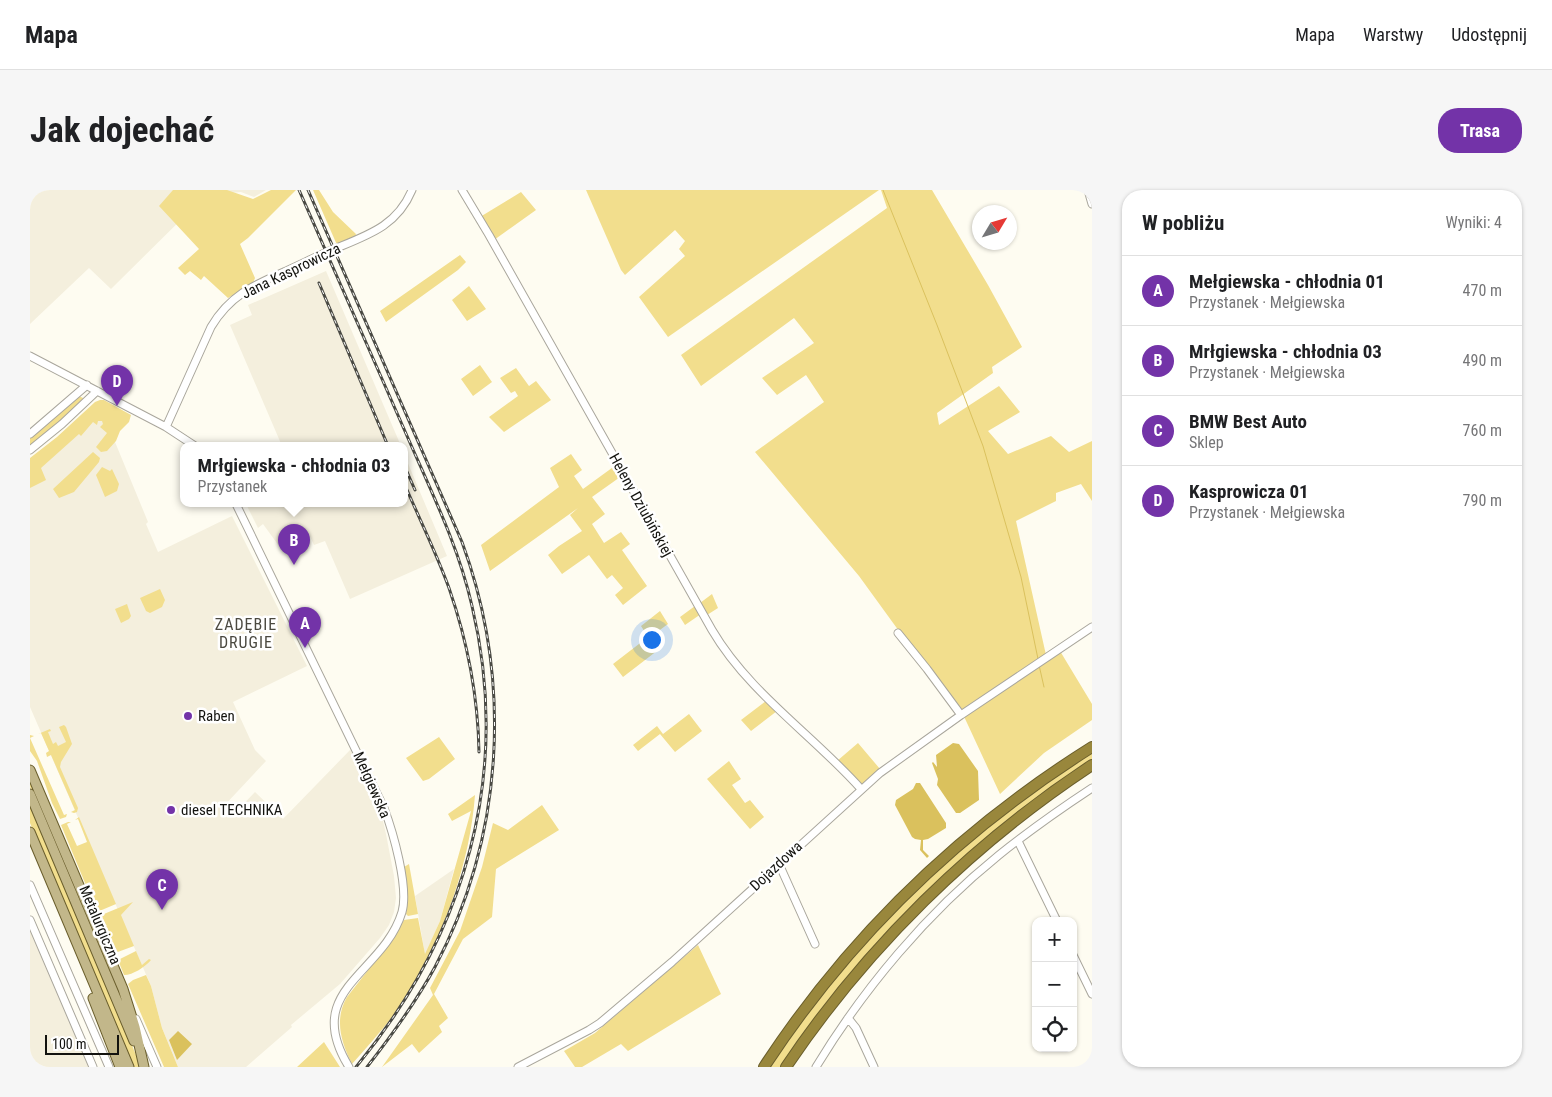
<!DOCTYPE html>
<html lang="pl">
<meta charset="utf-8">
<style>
body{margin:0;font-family:"Roboto Condensed",sans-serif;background:#f6f6f6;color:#202124}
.controls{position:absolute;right:15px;bottom:15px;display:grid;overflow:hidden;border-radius:10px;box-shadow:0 1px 4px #0004}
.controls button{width:45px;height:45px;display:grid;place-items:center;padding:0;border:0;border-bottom:1px solid #e0e0e0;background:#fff;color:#202124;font:25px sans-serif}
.compass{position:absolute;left:942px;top:15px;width:45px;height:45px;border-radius:50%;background:#fff;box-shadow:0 1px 4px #0004;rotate:52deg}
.scale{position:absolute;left:15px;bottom:12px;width:74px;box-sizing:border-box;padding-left:5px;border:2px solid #13130f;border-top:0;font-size:14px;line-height:18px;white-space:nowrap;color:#13130f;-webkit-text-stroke:4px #fff;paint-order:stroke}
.you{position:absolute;left:621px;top:449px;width:18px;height:18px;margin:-12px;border:4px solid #fff;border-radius:50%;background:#1a73e8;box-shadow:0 0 0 8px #1a73e833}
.badge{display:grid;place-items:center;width:32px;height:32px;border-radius:50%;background:#7333a8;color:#fff;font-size:16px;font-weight:700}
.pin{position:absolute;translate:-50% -41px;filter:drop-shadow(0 1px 2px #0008)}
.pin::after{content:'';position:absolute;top:26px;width:18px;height:15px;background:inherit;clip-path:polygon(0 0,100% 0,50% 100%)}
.popup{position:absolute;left:150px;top:252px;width:228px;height:65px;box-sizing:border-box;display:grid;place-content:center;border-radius:10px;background:#fff;filter:drop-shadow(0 1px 4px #0005);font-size:16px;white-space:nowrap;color:#757577}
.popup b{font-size:19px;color:#202124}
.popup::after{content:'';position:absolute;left:50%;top:100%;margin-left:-10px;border:10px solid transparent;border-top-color:#fff}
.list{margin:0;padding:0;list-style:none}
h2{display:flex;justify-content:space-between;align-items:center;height:65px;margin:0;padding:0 20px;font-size:21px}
h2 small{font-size:16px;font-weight:400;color:#757577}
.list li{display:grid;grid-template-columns:32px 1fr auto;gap:15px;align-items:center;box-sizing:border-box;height:70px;padding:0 20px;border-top:1px solid #e0e0e0}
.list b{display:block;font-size:19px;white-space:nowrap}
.list p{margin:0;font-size:16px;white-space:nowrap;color:#757577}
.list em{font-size:16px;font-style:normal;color:#757577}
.icon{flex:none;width:28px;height:28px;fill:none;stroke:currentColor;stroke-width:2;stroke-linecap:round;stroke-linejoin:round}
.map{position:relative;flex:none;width:1062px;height:877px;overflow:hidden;border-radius:20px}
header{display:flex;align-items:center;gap:30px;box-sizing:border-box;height:70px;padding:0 25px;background:#fff;border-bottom:1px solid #e0e0e0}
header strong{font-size:24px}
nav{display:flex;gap:28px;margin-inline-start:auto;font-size:18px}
.intro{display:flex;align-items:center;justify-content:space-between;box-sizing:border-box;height:120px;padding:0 30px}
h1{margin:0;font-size:35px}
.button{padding:12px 22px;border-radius:20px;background:#7333a8;color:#fff;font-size:18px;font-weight:700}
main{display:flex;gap:30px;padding:0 30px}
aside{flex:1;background:#fff;border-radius:20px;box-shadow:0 1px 4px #0004}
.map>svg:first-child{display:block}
.built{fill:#f4efdd}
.green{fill:#f2de8d}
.water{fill:#dac15d}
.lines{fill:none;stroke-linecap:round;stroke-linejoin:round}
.stream{stroke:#dac15d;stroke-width:1}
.minor-casing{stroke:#a9a69c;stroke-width:9}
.major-casing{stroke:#6a5e2c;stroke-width:11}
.highway-casing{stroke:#6a5e2c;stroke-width:12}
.minor{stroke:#fff;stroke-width:7}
.major{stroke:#c2b78a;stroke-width:9}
.highway{stroke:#99873c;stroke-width:10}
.rail-casing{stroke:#4a4a44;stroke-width:3}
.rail{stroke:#fff;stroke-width:1;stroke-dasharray:4;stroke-linecap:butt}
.poi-dot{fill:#7333a8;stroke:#fff;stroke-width:2}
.labels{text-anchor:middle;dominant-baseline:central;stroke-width:5;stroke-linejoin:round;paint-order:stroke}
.street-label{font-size:15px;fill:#13130f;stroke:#fff}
.poi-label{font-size:15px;fill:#13130f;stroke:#fff;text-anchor:start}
.neighbourhood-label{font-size:16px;letter-spacing:1px;fill:#4b4940;stroke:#fff}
</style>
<header>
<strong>Mapa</strong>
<nav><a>Mapa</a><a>Warstwy</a><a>Udostępnij</a></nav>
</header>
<div class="intro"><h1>Jak dojechać</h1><a class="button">Trasa</a></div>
<main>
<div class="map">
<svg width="1062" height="877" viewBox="0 0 1062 877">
<rect width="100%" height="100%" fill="#fefcf1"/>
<path class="built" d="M0,0H236L224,7L211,2L176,5L81,99L59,78L0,134Z
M296,81L371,256H252L200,135L222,125L218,115Z
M71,218L118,332L116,334L128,362L202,326L277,476L203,512L225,560L236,571L192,618L201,627L225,602L253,629L321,559L352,627L356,644L364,686L366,708L364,722L359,735L350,748L310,794L261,835L262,837L216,877H148L132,838L121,796L0,517V283Z
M374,264L417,366L320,409L295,351L284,355L279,344L249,356L233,334L228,338L216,314H374Z
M424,679L410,731L395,765L385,706Z
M0,740L7,757L59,877H0Z"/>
<path class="green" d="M143,0H197L223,9L241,0H266L218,48L210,54L225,88L223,93L198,108L174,86L171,90L160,81L155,85L148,78L169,59L129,16Z
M283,0H289L303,22L326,44L325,48L307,55Z
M556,0H849L638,147L609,107L655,66L649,59L655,51L645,40L595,85L591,80Z
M851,0H902L958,95L992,157L962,177L963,183L907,223L909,235L969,196L990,222L958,241L978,264L1021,246L1039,262L1062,251V311L1051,294L1026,303V311L986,331L1016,465L1030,461L1062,514V530L1014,563L970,604L931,520L874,448L829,386L725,262L794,212L776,185L747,205L732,188L784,153L764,128L671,196L651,165L857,18Z
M491,2L506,20L464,50L450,27Z
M430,65L436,72L428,80L356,132L350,121Z
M439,96L456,119L437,131L422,110Z
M450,175L462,192L443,206L431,189Z
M486,178L499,196L506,191L521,210L474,242L459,227L488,206L485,201L481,203L470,188Z
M49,206L55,209L0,257V248Z
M70,210H74L101,225L99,232L90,241L86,251L77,261L71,262L66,257L77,243L70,237L73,234L72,231H68L67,235L63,232L51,246L49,244L11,278L16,290L0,298V268L27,247L65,212Z
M63,262L70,268L69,272L44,302L29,308L23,299Z
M541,264L552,280L544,286L553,299L586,275L593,285L562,307L575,324L562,334L574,353L591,342L600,354L592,360L617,396L593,415L585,405L593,398L582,385L577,389L559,365L532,384L518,365L529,356L552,341L540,325L548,318L460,381L451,355L529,297L520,278Z
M72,277L80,281L82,279L89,294L87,301L75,307L66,285Z
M130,399L135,410L132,417L120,423L116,421L110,408Z
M682,404L688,418L677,425L670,413Z
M97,414L101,426L99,429L91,433L85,419Z
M665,416L671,424L655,435L650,427Z
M630,421L638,434L623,445L632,457L593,487L583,474L618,447L611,436Z
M736,511L747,521L721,541L711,530Z
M659,524L672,541L645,562L630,544L608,561L603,555L627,536L633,544Z
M34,535L36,537L42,554L31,572L30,577L48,618L47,622L44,623L41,622L45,620L21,565L17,567L16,563L19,561L11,543L8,544L20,539L21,541L18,542L23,554L26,552L28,556L36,552L29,537Z
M0,545L4,546L0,548L34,625L37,624L36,627L30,629L22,613L7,571L0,561Z
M409,547L425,569L399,589L393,591L376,568Z
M828,553L850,579L832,594L827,592L807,571Z
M1062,561V572L923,679L752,877H738L797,796L883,701L967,627Z
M699,571L711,589L702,595L715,613L720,610L734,627L720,639L677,589Z
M0,588L97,818L106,848L0,597Z
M445,605C440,672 415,741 381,799C365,827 343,850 322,874C311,852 304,829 317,807L364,747L374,730L388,728L395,764L410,731L441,621L422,631L418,624Z
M0,610L111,877H103L0,633Z
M512,615L529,640L466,679L462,727L433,749L404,804L418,828L409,836L412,842L389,863L382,854L352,877L403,805L400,798L430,741L452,677L463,633L478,640Z
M49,627L86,714L67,722L31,635L38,632H41L37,634L47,656L57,652L48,629L45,630Z
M379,674L388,724L378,726L376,724L378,705L374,677Z
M103,712L91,725L104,756L85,763L69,726Z
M668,755L691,804L598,861L591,854L552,877H545L534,861L565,843Z
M106,761L112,775L119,769L121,770C115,777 103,785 94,785L88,770Z
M116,785L121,796L132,838L148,877H134L98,794L103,790Z
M294,852L310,877H267Z"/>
<path class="water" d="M923,553L929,554L948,581L949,610L930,623H926L907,595L908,589L902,573L903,572L907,577L906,565Z
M886,593H890L916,633V638L898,649L893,650V660L899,666L897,668L890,660L891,650L885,649L882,647L865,615L866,610L883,599Z
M148,841L162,854L147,870L139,850Z"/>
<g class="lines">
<path class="stream" d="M853,0L907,135L953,256L991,387L1008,469
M1009,475L1014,497"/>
<g class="minor-casing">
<path id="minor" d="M432,0L459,45L682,440C719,503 783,545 831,599
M1058,0L1062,14
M0,166L136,237L165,256
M136,237L181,137C200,105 224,95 256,81C274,73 291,64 309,57C341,44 368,34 382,0
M0,244L57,195
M0,260L32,234L67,201
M206,314L354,618C363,642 379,697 372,722C353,785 271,799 319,877
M868,443L897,479L931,525
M988,651L1027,731
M749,674L785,754
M0,695L79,877
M0,730L63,877
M1043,765L1062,804
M818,828L826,838L844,877
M106,829L127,877
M488,877L559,840L570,833L642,772L850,583L931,525L1062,437
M786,877C834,798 897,723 969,665C999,641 1030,619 1062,598"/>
</g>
<g class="major-casing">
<path id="major" d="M0,580L93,799L105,837L114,877
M0,604L104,851
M0,642L99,877
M63,808L90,877"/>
</g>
<g class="highway-casing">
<path id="highway" d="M734,877C819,747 930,640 1062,557
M756,877C836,758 942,654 1062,575"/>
</g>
<use href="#minor" class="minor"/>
<use href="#major" class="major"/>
<use href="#highway" class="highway"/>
<g class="rail-casing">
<path id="rail" d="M269,0C304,80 339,159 374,239C399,297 428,354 442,416C482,585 435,745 326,877
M278,0L432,352C483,491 474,646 405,777C386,812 362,845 337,877
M289,93L358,256
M374,275L385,300
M374,293C389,328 406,362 419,398C437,450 448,506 449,562"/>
</g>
<use href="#rail" class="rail"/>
</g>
<g class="poi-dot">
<circle cx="158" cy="526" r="5"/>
<circle cx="141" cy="620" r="5"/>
</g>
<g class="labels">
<g class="street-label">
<text transform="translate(261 81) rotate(-26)">Jana Kasprowicza</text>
<text transform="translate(611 315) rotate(61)">Heleny Dziubińskiej</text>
<text transform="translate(342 595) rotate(66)">Mełgiewska</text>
<text transform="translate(746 676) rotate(-43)">Dojazdowa</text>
<text transform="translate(70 735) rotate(67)">Metalurgiczna</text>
</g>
<g class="poi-label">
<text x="168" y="526">Raben</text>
<text x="151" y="620">diesel TECHNIKA</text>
</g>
<g class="neighbourhood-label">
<text x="216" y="434">ZADĘBIE<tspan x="216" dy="18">DRUGIE</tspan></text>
</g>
</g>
</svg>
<div class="controls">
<button>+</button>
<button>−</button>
<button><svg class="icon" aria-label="locate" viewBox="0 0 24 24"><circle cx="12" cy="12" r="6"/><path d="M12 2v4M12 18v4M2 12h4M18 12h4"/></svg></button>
</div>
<svg class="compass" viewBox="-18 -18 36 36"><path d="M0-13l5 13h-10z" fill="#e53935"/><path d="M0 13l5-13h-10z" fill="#757577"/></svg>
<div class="scale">100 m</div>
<div class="you"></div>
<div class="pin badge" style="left:275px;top:458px">A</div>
<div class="pin badge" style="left:264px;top:375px">B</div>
<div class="popup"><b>Mrłgiewska - chłodnia 03</b>Przystanek</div>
<div class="pin badge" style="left:132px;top:720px">C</div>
<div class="pin badge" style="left:87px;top:216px">D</div>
</div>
<aside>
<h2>W pobliżu<small>Wyniki: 4</small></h2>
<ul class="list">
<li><span class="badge">A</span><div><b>Mełgiewska - chłodnia 01</b><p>Przystanek · Mełgiewska</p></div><em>470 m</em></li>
<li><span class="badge">B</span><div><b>Mrłgiewska - chłodnia 03</b><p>Przystanek · Mełgiewska</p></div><em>490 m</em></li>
<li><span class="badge">C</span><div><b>BMW Best Auto</b><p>Sklep</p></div><em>760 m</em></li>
<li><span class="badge">D</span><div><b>Kasprowicza 01</b><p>Przystanek · Mełgiewska</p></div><em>790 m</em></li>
</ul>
</aside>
</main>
